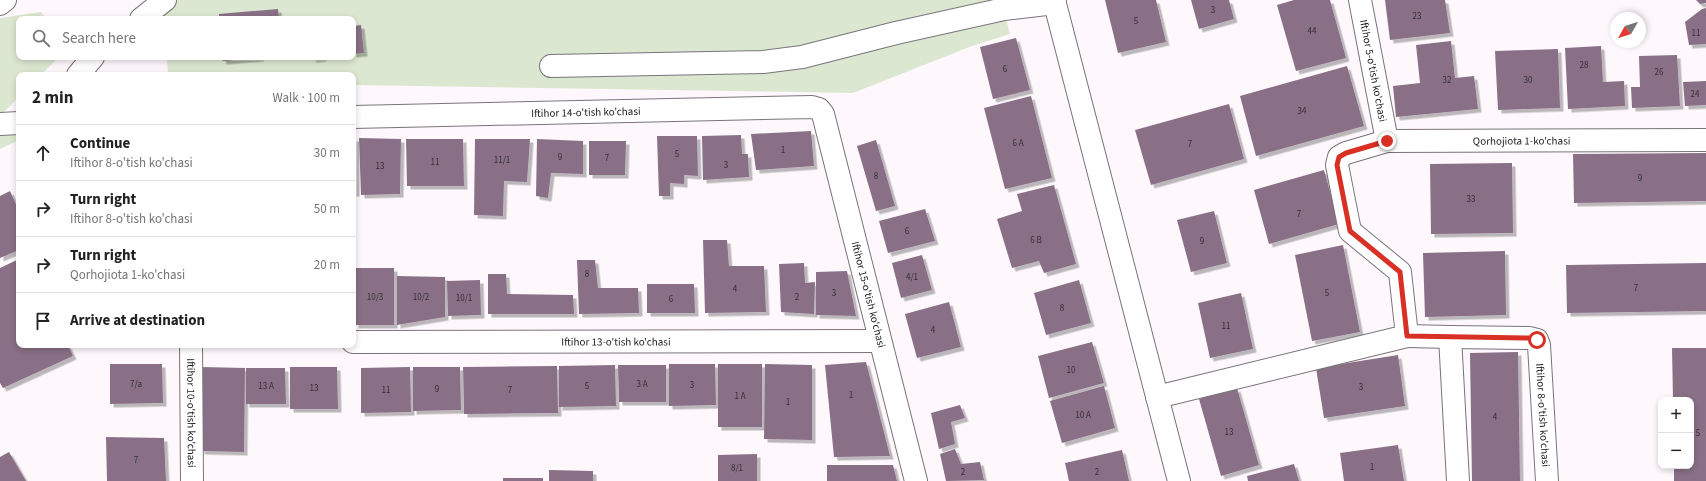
<!DOCTYPE html>
<meta charset="utf-8">
<style>
body{margin:0;font-family:"Source Sans 3",sans-serif;background:#f2f2f2;color:#222}
.controls{position:absolute;right:12px;bottom:12px;display:grid;overflow:hidden;border-radius:8px;box-shadow:0 2px 6px #0003}
.controls button{width:36px;height:36px;display:grid;place-items:center;padding:0;border:0;border-bottom:1px solid #e0e0e0;background:#fff;color:#222;font:20px sans-serif}
.compass{position:absolute;left:1610px;top:12px;width:36px;height:36px;border-radius:50%;background:#fff;box-shadow:0 2px 6px #0003;rotate:231deg}
.stop{position:absolute;width:12px;height:12px;margin:-9px;border:3px solid #d93025;border-radius:50%;background:#fff}
.stop.end{background:#d93025;border-color:#fff;box-shadow:0 1px 4px #0008}
.list{margin:0;padding:0;list-style:none}
h2{display:flex;justify-content:space-between;align-items:center;height:52px;margin:0;padding:0 16px;font-size:17px}
h2 small{font-size:13px;font-weight:400;color:#767676}
.list li{display:grid;grid-template-columns:26px 1fr auto;gap:12px;align-items:center;box-sizing:border-box;height:56px;padding:0 16px;border-top:1px solid #e0e0e0}
.list b{display:block;font-size:15px;white-space:nowrap}
.list p{margin:0;font-size:13px;white-space:nowrap;color:#767676}
.list em{font-size:13px;font-style:normal;color:#767676}
.icon{flex:none;width:22px;height:22px;fill:none;stroke:currentColor;stroke-width:2;stroke-linecap:round;stroke-linejoin:round}
.map{position:relative;flex:none;width:1706px;height:481px;overflow:hidden}
.search{position:absolute;background:#fff;box-shadow:0 2px 6px #0003;left:16px;top:16px;width:340px;height:44px;display:flex;align-items:center;gap:10px;box-sizing:border-box;padding:0 14px;border-radius:8px;color:#767676;font-size:15px}
.panel{position:absolute;background:#fff;box-shadow:0 2px 6px #0003;left:16px;top:72px;width:340px;height:276px;border-radius:8px}
.map>svg:first-child{display:block}
.green{fill:#dce7d1}
.building{fill:#897086;filter:url(#shadow)}
.lines{fill:none;stroke-linecap:round;stroke-linejoin:round}
.minor-casing{stroke:#797479;stroke-width:24}
.minor{stroke:#fff;stroke-width:22}
.route{stroke:#d93025;stroke-width:5}
.labels{text-anchor:middle;dominant-baseline:central;stroke-width:3;stroke-linejoin:round;paint-order:stroke}
.number-label{font-size:9px;fill:#372f36}
.street-label{font-size:11px;fill:#1c191b;stroke:#fff}
</style>
<div class="map">
<svg width="1706" height="481" viewBox="0 0 1706 481">
<defs>
<filter id="shadow"><feDropShadow dx="3.5" dy="3.5" stdDeviation="0" flood-color="#0004"/></filter>
</defs>
<rect width="100%" height="100%" fill="#fef8fd"/>
<path class="green" d="M164,0H1001L1010,34L972,46L853,93L353,85V75H168L167,57H353V19H165Z
M41,12L46,19H19V57H59L41,75H19V97L2,114L19,140L0,149V18Z"/>
<path class="building" d="M1105,0H1156L1166,42L1118,53Z
M1191,0H1229L1234,19L1199,29Z
M1294,0H1330L1346,58L1296,71L1277,5Z
M1385,0H1445L1450,33L1390,40Z
M1696,0H1706V3L1700,4Z
M1706,8V44L1689,45L1685,22L1702,9Z
M278,9L279,19H219V14Z
M361,25L364,53L353,54V26Z
M1016,38L1030,90L993,99L980,47Z
M1451,41L1455,78L1474,76L1478,109L1396,117L1393,86L1420,83L1416,45Z
M1601,46L1603,82L1624,81L1625,106L1568,109L1565,48Z
M1558,49L1560,108L1498,110L1495,51Z
M1677,55L1680,106L1632,108L1631,87H1640L1639,56Z
M222,57H260V58L223,61Z
M312,57H323V58L313,59Z
M1347,66L1364,126L1256,156L1240,96Z
M1706,81V105L1685,106L1683,82Z
M1031,96L1052,178L1005,189L984,108Z
M1229,104L1244,159L1151,185L1135,130Z
M811,131L814,166L756,170L751,134Z
M741,135L742,154H748L749,177L703,180L702,136Z
M657,136H697L698,176L684,175V184L670,183V196H659Z
M353,138H356V193H353Z
M359,138L401,139L400,194L361,195Z
M406,139H463L464,186H407Z
M475,139H530L527,182L504,181L503,216L474,215Z
M537,139L583,141V174L551,173L548,198L536,196Z
M876,140L895,206L876,211L857,146Z
M589,141H626L625,175H589Z
M1706,153V201L1574,203L1573,154Z
M1512,163L1513,233L1431,234L1430,164Z
M1324,170L1339,224L1269,244L1254,190Z
M1054,185L1076,264L1044,273L1039,261L1012,268L997,219L1022,211L1017,194Z
M10,191L19,211V250L0,258V196Z
M925,209L935,241L888,253L879,221Z
M1214,211L1227,263L1191,272L1177,220Z
M703,240H727L729,266H764L766,312L705,313Z
M1343,245L1360,332L1312,341L1295,255Z
M1505,251L1506,315L1425,317L1423,253Z
M922,255L932,290L901,298L892,263Z
M19,259V345H68L73,356L3,388L0,383V268Z
M577,260H595L598,288H638L639,313L579,314Z
M804,263L805,283L815,282L814,314L781,312L779,264Z
M1706,263V311L1567,313L1566,265Z
M356,268H394V325H355Z
M847,271L856,316L816,315V272Z
M488,274H506L507,294L573,295L574,314H488Z
M397,276L445,277V317L397,325Z
M480,280L481,315L448,316L447,281Z
M1079,280L1091,323L1046,335L1034,293Z
M647,284H694L695,313H647Z
M1241,293L1253,349L1210,358L1198,303Z
M949,302L961,347L917,358L905,314Z
M1092,342L1104,383L1049,398L1038,356Z
M1672,348H1706V481H1674V466H1691V400H1673Z
M1518,352L1520,481H1472L1470,353Z
M1398,355L1405,406L1324,418L1316,368Z
M866,362L890,456L834,457L825,365Z
M110,364H162L163,403L110,404Z
M669,364H715L716,405L669,406Z
M718,364H762V427H718Z
M765,364L812,365V440L764,439Z
M615,365L616,406L559,407V366Z
M618,365H666V402H619Z
M557,366L558,413L464,414L463,367Z
M202,367L245,368L244,452L201,451Z
M290,367H337L338,409H290Z
M410,367L411,412L361,413V368Z
M413,367H460L461,410L413,411Z
M246,368H285L286,404H246Z
M1104,386L1115,428L1062,443L1050,401Z
M1237,388L1259,465L1221,476L1199,399Z
M960,405L965,418L951,422L955,444L939,449L931,413Z
M106,437L164,438L166,481H107Z
M1398,445L1404,481H1344L1340,453Z
M955,449L961,464L980,462L984,480L946,481L940,454Z
M1122,450L1129,481H1069L1065,463Z
M9,452L26,481H0V457Z
M757,454V481H718V455Z
M1294,464L1299,481H1248L1247,476Z
M827,465H893L897,481H827Z
M549,470L593,471V481H549Z
M503,478H543V481H503Z"/>
<g class="lines">
<g class="minor-casing">
<g id="minor">
<path d="M1054,0L1179,481"/>
<path id="s1" d="M1360,0L1387,141"/>
<path d="M0,4L5,0"/>
<path d="M141,19L165,0"/>
<path d="M551,66L763,62L802,57L896,33L1004,9L1055,3"/>
<path d="M78,75L93,57"/>
<path id="s2" d="M353,117L812,107L819,109L823,114L916,481"/>
<path d="M0,124L19,123"/>
<path id="s3" d="M1450,337L1407,336L1400,272L1350,231L1337,165L1339,157L1346,153L1387,141L1706,140"/>
<path id="s4" d="M353,342L879,341"/>
<path id="s5" d="M191,345L192,481"/>
<path d="M1157,397L1407,336"/>
<path id="s6" d="M1458,481L1450,337L1529,338L1537,340L1539,345L1547,481"/>
</g>
</g>
<use href="#minor" class="minor"/>
</g>
<g class="lines">
<path class="route" d="M1387,141L1346,153L1339,157L1337,165L1350,231L1400,272L1407,336L1529,338L1537,340"/>
</g>
<g class="labels">
<g class="number-label">
<text x="1213" y="10">3</text>
<text x="1417" y="16">23</text>
<text x="1136" y="21">5</text>
<text x="1312" y="31">44</text>
<text x="1696" y="33">11</text>
<text x="1584" y="65">28</text>
<text x="1005" y="69">6</text>
<text x="1659" y="72">26</text>
<text x="1447" y="80">32</text>
<text x="1528" y="80">30</text>
<text x="1695" y="94">24</text>
<text x="1302" y="111">34</text>
<text x="1018" y="143">6 А</text>
<text x="1190" y="144">7</text>
<text x="783" y="150">1</text>
<text x="677" y="154">5</text>
<text x="560" y="157">9</text>
<text x="607" y="158">7</text>
<text x="502" y="160">11/1</text>
<text x="435" y="162">11</text>
<text x="726" y="165">3</text>
<text x="380" y="166">13</text>
<text x="876" y="176">8</text>
<text x="1640" y="178">9</text>
<text x="1471" y="199">33</text>
<text x="1299" y="214">7</text>
<text x="907" y="231">6</text>
<text x="1036" y="240">6 В</text>
<text x="1202" y="241">9</text>
<text x="587" y="274">8</text>
<text x="912" y="277">4/1</text>
<text x="1636" y="288">7</text>
<text x="735" y="289">4</text>
<text x="834" y="293">3</text>
<text x="1327" y="293">5</text>
<text x="375" y="297">10/3</text>
<text x="421" y="297">10/2</text>
<text x="797" y="297">2</text>
<text x="464" y="298">10/1</text>
<text x="671" y="299">6</text>
<text x="1062" y="308">8</text>
<text x="1226" y="326">11</text>
<text x="933" y="330">4</text>
<text x="1071" y="370">10</text>
<text x="136" y="384">7/a</text>
<text x="642" y="384">3 А</text>
<text x="692" y="385">3</text>
<text x="266" y="386">13 А</text>
<text x="587" y="386">5</text>
<text x="1361" y="387">3</text>
<text x="314" y="388">13</text>
<text x="437" y="389">9</text>
<text x="386" y="390">11</text>
<text x="510" y="390">7</text>
<text x="851" y="395">1</text>
<text x="740" y="396">1 А</text>
<text x="788" y="402">1</text>
<text x="1083" y="415">10 А</text>
<text x="1495" y="417">4</text>
<text x="1229" y="432">13</text>
<text x="1698" y="433">5</text>
<text x="136" y="460">7</text>
<text x="1372" y="467">1</text>
<text x="737" y="468">8/1</text>
<text x="963" y="472">2</text>
<text x="1097" y="472">2</text>
</g>
<g class="street-label">
<text stroke="none"><textPath href="#s1" startOffset="72">Iftihor 5-o'tish ko'chasi</textPath></text>
<text stroke="none"><textPath href="#s2" startOffset="233">Iftihor 14-o'tish ko'chasi</textPath></text>
<text stroke="none"><textPath href="#s3" startOffset="433">Qorhojiota 1-ko'chasi</textPath></text>
<text stroke="none"><textPath href="#s2" startOffset="659">Iftihor 15-o'tish ko'chasi</textPath></text>
<text stroke="none"><textPath href="#s4" startOffset="263">Iftihor 13-o'tish ko'chasi</textPath></text>
<text stroke="none"><textPath href="#s5" startOffset="68">Iftihor 10-o'tish ko'chasi</textPath></text>
<text stroke="none"><textPath href="#s6" startOffset="307">Iftihor 8-o'tish ko'chasi</textPath></text>
</g>
</g>
</svg>
<div class="controls">
<button>+</button>
<button>−</button>
</div>
<svg class="compass" viewBox="-18 -18 36 36"><path d="M0-13l5 13h-10z" fill="#e53935"/><path d="M0 13l5-13h-10z" fill="#767676"/></svg>
<div class="stop" style="left:1537px;top:340px"></div>
<div class="stop end" style="left:1387px;top:141px"></div>
<div class="search"><svg class="icon" aria-label="search" viewBox="0 0 24 24"><circle cx="10" cy="10" r="6"/><path d="M15 15l6 6"/></svg>Search here</div>
<section class="panel">
<h2>2 min<small>Walk · 100 m</small></h2>
<ul class="list">
<li><svg class="icon" aria-label="ahead" viewBox="0 0 24 24"><path d="M12 20V5M6 11l6-6 6 6"/></svg><div><b>Continue</b><p>Iftihor 8-o'tish ko'chasi</p></div><em>30 m</em></li>
<li><svg class="icon" aria-label="right" viewBox="0 0 24 24"><path d="M7 20v-9h11M14 6l5 5-5 5"/></svg><div><b>Turn right</b><p>Iftihor 8-o'tish ko'chasi</p></div><em>50 m</em></li>
<li><svg class="icon" aria-label="right" viewBox="0 0 24 24"><path d="M7 20v-9h11M14 6l5 5-5 5"/></svg><div><b>Turn right</b><p>Qorhojiota 1-ko'chasi</p></div><em>20 m</em></li>
<li><svg class="icon" aria-label="arrive" viewBox="0 0 24 24"><path d="M6 21V4h12l-3 4 3 4H6"/></svg><div><b>Arrive at destination</b></div></li>
</ul>
</section>
</div>
